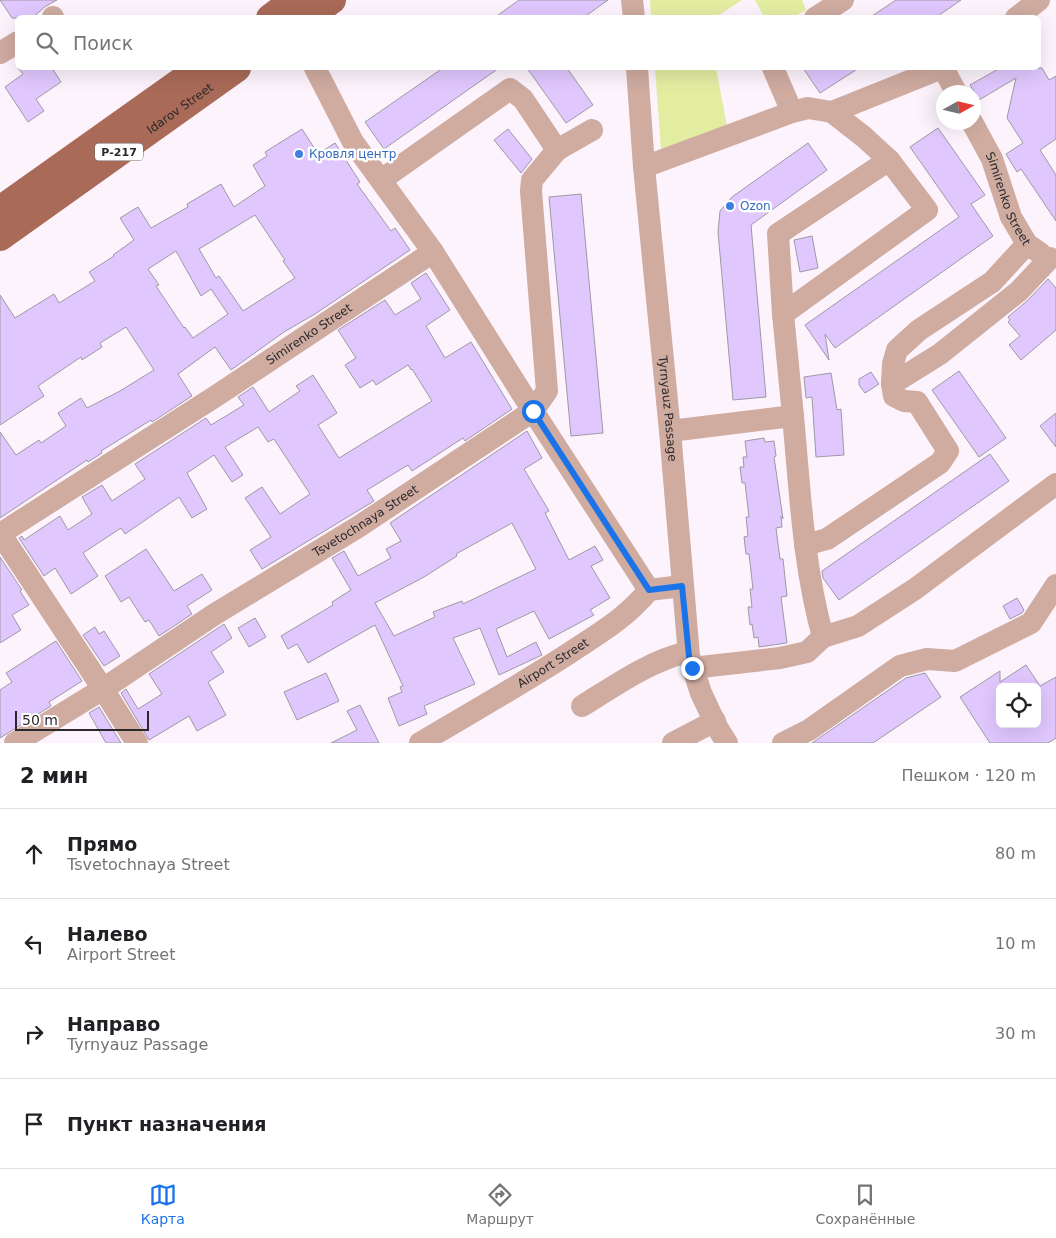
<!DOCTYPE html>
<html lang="ru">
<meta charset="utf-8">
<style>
body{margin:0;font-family:"DejaVu Sans",sans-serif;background:#f2f2f2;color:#202124}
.controls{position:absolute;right:15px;bottom:15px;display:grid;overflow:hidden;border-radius:8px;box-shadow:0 5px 20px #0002}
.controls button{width:45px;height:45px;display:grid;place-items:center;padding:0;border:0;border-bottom:1px solid #e0e0e0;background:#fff;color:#202124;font:25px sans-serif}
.compass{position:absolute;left:936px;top:85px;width:45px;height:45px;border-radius:50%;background:#fff;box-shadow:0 5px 20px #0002;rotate:82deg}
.scale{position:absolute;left:15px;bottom:12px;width:134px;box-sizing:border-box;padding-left:5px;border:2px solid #2b282c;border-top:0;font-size:14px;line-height:18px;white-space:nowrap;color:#2b282c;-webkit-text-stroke:4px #fff;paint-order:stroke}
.stop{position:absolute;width:15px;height:15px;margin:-11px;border:4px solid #1a73e8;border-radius:50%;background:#fff}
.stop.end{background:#1a73e8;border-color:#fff;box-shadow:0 1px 5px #0008}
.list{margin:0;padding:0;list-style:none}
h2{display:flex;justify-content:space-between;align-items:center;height:65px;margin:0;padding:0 20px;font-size:21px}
h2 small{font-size:16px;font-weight:400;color:#757577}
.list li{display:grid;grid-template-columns:32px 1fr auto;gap:15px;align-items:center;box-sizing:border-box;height:90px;padding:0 20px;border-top:1px solid #e0e0e0}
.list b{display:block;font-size:19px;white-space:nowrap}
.list p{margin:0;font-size:16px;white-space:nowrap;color:#757577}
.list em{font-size:16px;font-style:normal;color:#757577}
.icon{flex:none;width:28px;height:28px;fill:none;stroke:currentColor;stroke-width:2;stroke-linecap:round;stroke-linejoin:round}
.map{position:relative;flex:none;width:1056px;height:743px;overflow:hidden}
.search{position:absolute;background:#fff;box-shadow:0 5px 20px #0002;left:15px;right:15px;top:15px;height:55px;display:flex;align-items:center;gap:12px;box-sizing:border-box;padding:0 18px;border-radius:8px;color:#757577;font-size:19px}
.sheet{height:425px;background:#fff}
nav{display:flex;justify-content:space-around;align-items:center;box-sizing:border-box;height:70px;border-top:1px solid #e0e0e0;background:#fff;font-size:14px;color:#757577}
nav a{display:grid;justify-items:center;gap:2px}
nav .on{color:#1a73e8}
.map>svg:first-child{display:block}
.green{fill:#e3eda2}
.building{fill:#e0c7fe;stroke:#9e99a4;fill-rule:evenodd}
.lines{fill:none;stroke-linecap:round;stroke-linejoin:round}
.minor{stroke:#cfaba0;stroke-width:22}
.major{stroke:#a96a58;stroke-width:28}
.route{stroke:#1a73e8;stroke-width:6}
.shop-dot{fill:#3f7fe0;stroke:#fff;stroke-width:2}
.labels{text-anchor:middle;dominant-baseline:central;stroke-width:5;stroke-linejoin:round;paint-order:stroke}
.shield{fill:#fff;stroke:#6b686b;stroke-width:1}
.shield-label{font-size:11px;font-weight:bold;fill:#2b282c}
.street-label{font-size:12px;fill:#2b282c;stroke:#fff}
.shop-label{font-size:12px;fill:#366cbe;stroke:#fff;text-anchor:start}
</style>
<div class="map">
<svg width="1056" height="743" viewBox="0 0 1056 743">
<rect width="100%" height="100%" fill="#fcf3fd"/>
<path class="green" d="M650,0H742L716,17L651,18Z
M755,0H802L806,10L794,17H764Z
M655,68H716L727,126L661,151Z"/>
<path class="building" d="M0,0H57L46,6L32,18H12Z
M519,0H608L583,18H494Z
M896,0H961L935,18H869Z
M18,68H52L61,82L36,99L44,111L28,122L5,87L23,74Z
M443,68H499L384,149L365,122Z
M527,68H567L593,105L566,123Z
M803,68H859L820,93Z
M1000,68H1042L1049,80L1056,76V139L1040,150L1056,175V221L1021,169L1017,172L1006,154L1023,143L1007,118L1016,78L979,100L970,85Z
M938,128L985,195L971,204L993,236L835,348L825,334L829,360L805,325L959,217L910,147Z
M302,129L318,154L335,143L360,182L357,184L391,231L395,228L410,250L315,314L284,332L231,370L215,347L178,374L192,396L152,422L151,420L101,451L102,453L88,462L87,460L0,518V432L16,455L39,440L41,443L66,426L58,413L81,398L87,408L120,391L154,370L126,327L100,343L102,347L82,360L81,357L38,386L44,396L0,425V295L15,318L54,294L59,303L95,281L89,272L114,256L113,255L134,240L120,218L138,207L151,228L188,207L187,204L221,184L234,207L265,186L253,165L267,156L265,152ZM255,215L285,260L283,261L295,278L243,311L219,276L216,278L199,249ZM176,251L201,296L211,289L228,314L193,338L185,327L184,328L156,286L159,285L148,269Z
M508,129L532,159L521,173L494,140Z
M808,143L827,170L751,225L766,397L733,400L718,232L720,211L732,197Z
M581,194L603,433L571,436L549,197Z
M812,236L818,268L800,272L794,240Z
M426,273L450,310L426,326L445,358L471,342L512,409L465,441L463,438L412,471L408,465L367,490L374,501L262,569L250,550L271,537L245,498L262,487L280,514L310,494L274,439L268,442L258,427L225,447L243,475L232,482L214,455L187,473L207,509L192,518L179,497L125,534L121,528L83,553L98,576L71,594L55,568L44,576L19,538L22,536L24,540L60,516L68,530L92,514L82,497L102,485L112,501L145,479L135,464L206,418L211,425L244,405L238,397L253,387L269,412L300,391L296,386L313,375L337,413L318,425L339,458L432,401L412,369L411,370L408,365L376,385L373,380L360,388L345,365L356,358L338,330L385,300L395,315L421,299L411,283Z
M1048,279L1056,288V330L1021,360L1009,345L1020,336L1008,322L1010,320L1008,317L1028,300Z
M959,371L1006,438L979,457L932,390Z
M871,372L879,384L865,393L859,385V379Z
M831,373L837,410L841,409L844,455L816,457L812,397L806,398L804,377Z
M1056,413V447L1040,426Z
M527,431L542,458L524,469L549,511L545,513L569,560L595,546L603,560L591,566L610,598L590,610L594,615L549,639L534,611L496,629L507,657L536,642L542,655L499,675L480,628L453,638L475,684L424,706L427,714L399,726L388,698L402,692L400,687L403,686L375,625L308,663L297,644L288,649L281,636L333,605L332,602L351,590L332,558L344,551L358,576L391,558L386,549L401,541L390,523ZM512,523L536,569L463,604L462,601L433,612L435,617L394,636L375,603L424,577L457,556L456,554Z
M764,438L765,442L774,441L776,456L774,457L783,519L781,516L782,527L776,528L780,559H783L787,596L781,597L787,643L759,647L758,637L754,638L752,624L750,625L748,607H752L750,589H753L749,554H746L744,537L748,536L746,517H749L745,483H742L740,467H744L743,457H747L745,441Z
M990,454L1009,481L839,600L823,578L822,571Z
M146,549L174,591L202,574L212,590L187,606L192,614L159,636L149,620L145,622L129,597L121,602L105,576Z
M0,557L22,590L20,591L29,605L12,615L21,630L0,643Z
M1017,598L1024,610L1022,613L1010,619L1003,606Z
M255,618L266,637L249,647L238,628Z
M224,624L232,638L211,652L224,672L208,682L226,715L197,731L189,716L149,740L121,693L126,689L138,709L162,694L149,674Z
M95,627L99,634L104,631L120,656L104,666L83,635Z
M56,641L82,681L49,702L51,706L0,738V690L12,682L6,673Z
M1026,665L1040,686L1056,677V738L1048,743H990L960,697L1000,671V682ZM1000,687H1039L1037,688V724H1000Z
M326,673L339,701L297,720L284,692Z
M925,673L941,697L873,743H812L906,678Z
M360,705L379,743H331L357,730L347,711Z
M99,707L121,743H106L89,713Z"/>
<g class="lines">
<g class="minor">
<path d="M632,0L634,18"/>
<path d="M53,18V17"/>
<path d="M815,18L843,0"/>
<path d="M1016,18L1039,0"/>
<path d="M0,53L18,42"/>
<path id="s1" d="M637,68L644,167L670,431L689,656L701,693L717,727L727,743"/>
<path d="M773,68L792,112"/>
<path d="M943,68L956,92"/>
<path id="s2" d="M972,122L992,159L1011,217L1027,244L1040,253"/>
<path d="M557,150L592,130"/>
<path d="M644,167L792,112L808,108L832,112L942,68"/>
<path d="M381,180L510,89L523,99L557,150L532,180L531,191L547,391L533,411L433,252"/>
<path d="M783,314L927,210L889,160L864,137L832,112"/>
<path d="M892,384L893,364L897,350L919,330L992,282L1027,244"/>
<path d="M670,431L793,416L783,314L778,234L889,160"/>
<path d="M0,533L103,689L137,743"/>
<path id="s3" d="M0,534L216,396L433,252L353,142L315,68"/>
<path d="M805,545L827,539L940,463L948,451L917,402L904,401L894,396L892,384L940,354L1019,291L1050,258"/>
<path d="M823,637L858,626L915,589L1056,484"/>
<path d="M692,668L780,658L807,652L823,637C803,565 800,490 793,416"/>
<path d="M582,706C616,685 649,661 688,652"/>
<path id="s4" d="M15,743L103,689L215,614L358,527L533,411L649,590"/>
<path id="s5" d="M420,743C470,713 522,684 571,652C601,632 626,618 649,590L682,586"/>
<path d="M673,743L715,721"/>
<path d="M783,743L809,730L900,666L927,659L955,661L1031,623L1056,585"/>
</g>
<g class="major">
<path d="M270,18L294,0"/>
<path d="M307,18L332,0"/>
<path d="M0,210L200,68"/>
<path id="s6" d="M0,237L237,68"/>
</g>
</g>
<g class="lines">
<path class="route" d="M533,411L649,590L682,586L689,656L692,668"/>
</g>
<g class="shop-dot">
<circle cx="299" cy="154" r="5"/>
<circle cx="730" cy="206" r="5"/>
</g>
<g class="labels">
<rect class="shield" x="95" y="143.5" width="48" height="17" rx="4"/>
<g class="shield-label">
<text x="119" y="152">Р-217</text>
</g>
<g class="street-label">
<text stroke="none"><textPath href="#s6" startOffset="221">Idarov Street</textPath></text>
<text stroke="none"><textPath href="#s2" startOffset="85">Simirenko Street</textPath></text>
<text stroke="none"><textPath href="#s3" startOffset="368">Simirenko Street</textPath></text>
<text stroke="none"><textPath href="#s1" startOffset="342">Tyrnyauz Passage</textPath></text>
<text stroke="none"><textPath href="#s4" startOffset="415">Tsvetochnaya Street</textPath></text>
<text stroke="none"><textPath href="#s5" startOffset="155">Airport Street</textPath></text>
</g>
<g class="shop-label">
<text x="309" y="154">Кровля центр</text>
<text x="740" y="206">Ozon</text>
</g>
</g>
</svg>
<div class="controls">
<button><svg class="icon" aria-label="locate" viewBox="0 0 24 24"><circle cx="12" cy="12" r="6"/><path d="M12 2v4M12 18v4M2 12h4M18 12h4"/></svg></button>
</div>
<svg class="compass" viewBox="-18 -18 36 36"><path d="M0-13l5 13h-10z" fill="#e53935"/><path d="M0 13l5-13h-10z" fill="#757577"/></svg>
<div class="scale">50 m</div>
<div class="stop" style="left:533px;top:411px"></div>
<div class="stop end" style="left:692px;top:668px"></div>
<div class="search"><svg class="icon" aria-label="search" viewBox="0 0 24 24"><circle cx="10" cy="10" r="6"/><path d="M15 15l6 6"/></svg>Поиск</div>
</div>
<section class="sheet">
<h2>2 мин<small>Пешком · 120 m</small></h2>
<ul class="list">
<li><svg class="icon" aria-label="ahead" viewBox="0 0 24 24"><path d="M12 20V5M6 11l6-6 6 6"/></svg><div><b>Прямо</b><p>Tsvetochnaya Street</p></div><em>80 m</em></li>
<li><svg class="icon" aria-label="left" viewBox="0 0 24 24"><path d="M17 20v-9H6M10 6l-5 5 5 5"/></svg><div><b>Налево</b><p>Airport Street</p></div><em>10 m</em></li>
<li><svg class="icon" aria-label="right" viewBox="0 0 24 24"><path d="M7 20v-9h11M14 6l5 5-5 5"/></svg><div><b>Направо</b><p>Tyrnyauz Passage</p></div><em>30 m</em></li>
<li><svg class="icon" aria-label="arrive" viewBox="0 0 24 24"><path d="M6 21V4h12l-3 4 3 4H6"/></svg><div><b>Пункт назначения</b></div></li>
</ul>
</section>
<nav>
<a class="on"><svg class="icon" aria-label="map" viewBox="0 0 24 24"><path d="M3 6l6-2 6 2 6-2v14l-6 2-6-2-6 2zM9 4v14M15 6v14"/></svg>Карта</a>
<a><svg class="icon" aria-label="directions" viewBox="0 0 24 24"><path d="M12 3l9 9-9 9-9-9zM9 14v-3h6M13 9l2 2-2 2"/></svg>Маршрут</a>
<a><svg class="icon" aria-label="saved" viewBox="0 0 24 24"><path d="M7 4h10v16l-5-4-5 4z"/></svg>Сохранённые</a>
</nav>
